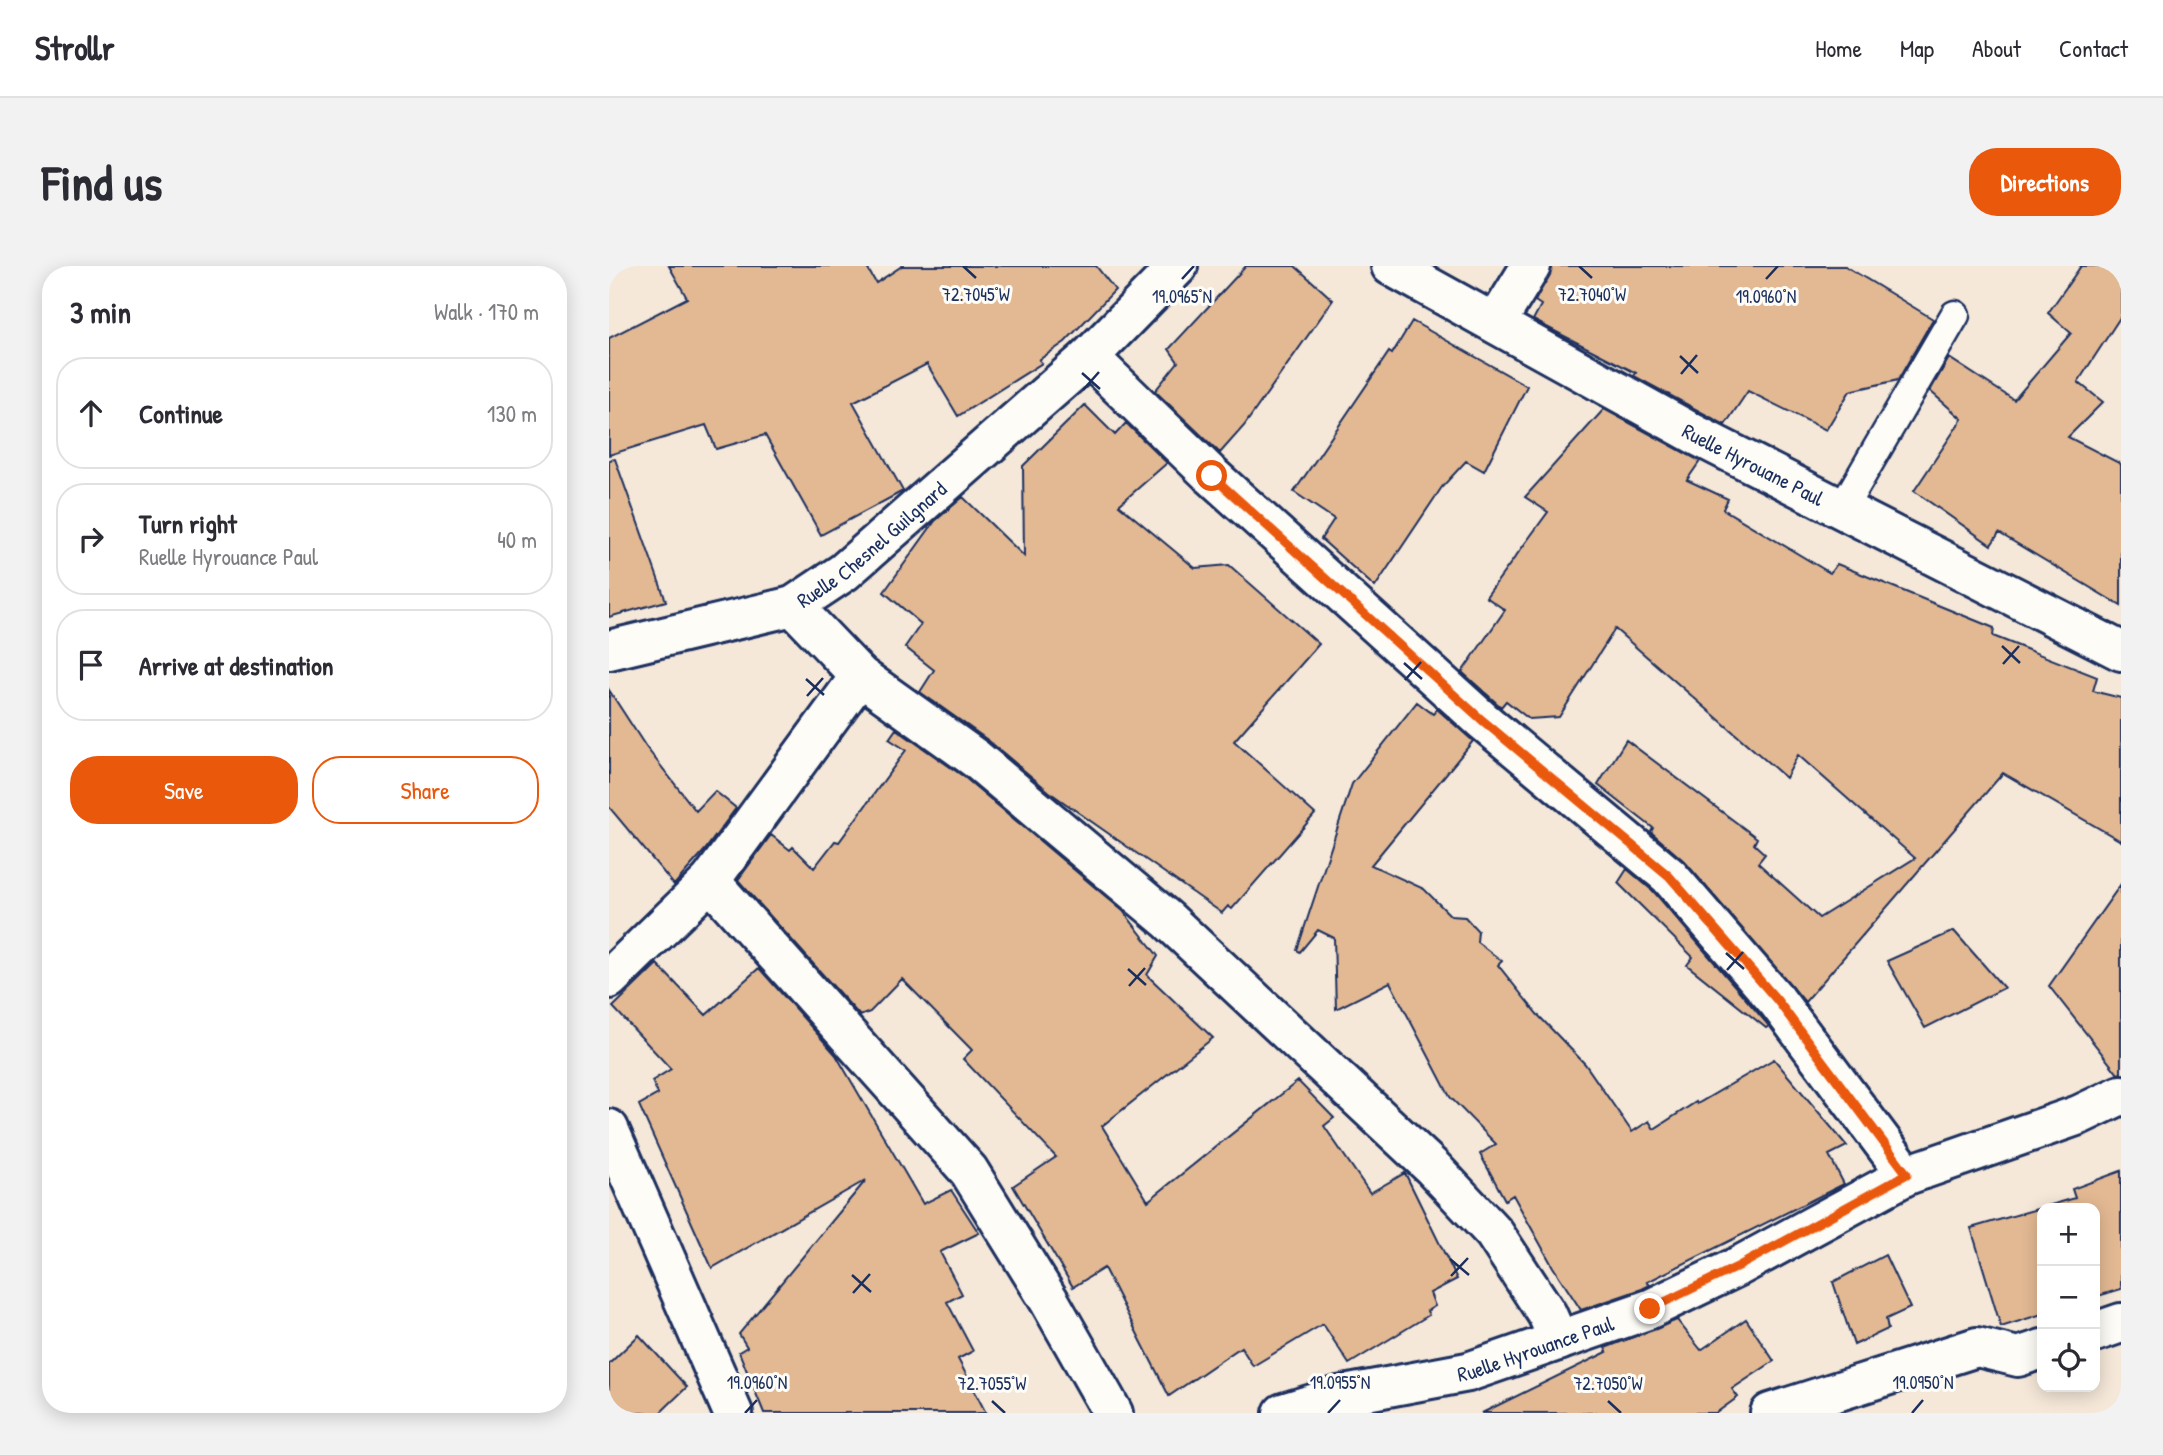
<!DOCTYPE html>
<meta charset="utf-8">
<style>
body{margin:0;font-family:"Patrick Hand",sans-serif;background:#f2f2f3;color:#2b2b33}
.controls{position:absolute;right:21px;bottom:21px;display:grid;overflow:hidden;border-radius:14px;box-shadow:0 4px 18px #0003}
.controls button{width:63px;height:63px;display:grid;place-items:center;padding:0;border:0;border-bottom:2px solid #e1e1e2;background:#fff;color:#2b2b33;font:35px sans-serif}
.stop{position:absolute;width:21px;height:21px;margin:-16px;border:5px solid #ea580c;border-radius:50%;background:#fff}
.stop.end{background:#ea580c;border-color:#fff;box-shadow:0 2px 7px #0008}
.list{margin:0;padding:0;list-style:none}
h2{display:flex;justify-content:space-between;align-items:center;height:91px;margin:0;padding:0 28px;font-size:30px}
h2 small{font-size:23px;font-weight:400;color:#7c7c81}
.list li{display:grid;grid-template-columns:46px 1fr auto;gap:21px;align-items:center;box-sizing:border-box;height:112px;margin:0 14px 14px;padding:0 14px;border:2px solid #e1e1e2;border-radius:28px}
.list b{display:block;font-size:26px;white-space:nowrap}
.list p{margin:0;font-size:23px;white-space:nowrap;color:#7c7c81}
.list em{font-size:23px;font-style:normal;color:#7c7c81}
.actions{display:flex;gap:14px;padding:21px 28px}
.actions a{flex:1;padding:16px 0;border:2px solid #ea580c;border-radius:28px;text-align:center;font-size:24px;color:#ea580c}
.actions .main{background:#ea580c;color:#fff}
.icon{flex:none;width:38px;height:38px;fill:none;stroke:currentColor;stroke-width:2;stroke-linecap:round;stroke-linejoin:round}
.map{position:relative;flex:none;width:1512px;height:1147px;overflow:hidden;border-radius:28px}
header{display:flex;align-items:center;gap:42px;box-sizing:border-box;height:98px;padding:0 35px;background:#fff;border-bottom:2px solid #e1e1e2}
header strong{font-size:33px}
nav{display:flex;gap:38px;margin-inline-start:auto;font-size:24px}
.intro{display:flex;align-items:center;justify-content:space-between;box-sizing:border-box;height:168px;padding:0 42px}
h1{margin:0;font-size:49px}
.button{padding:18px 32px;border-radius:28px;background:#ea580c;color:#fff;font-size:24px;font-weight:700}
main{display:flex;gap:42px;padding:0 42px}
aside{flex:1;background:#fff;border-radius:28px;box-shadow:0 4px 18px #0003}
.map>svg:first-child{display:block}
.building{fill:#e3b993;stroke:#1b2f5e;stroke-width:2}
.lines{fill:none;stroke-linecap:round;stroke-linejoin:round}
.lane-casing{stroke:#1b2f5e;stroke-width:33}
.street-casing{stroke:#1b2f5e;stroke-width:44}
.lane{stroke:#fdfcf7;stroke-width:28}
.street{stroke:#fdfcf7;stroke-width:38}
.route{stroke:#ea580c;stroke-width:9}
.ticks{fill:none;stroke:#1b2f5e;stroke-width:2.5}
.labels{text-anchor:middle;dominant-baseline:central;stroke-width:6;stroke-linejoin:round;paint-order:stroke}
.street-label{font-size:21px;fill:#1b2f5e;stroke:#fdfcf7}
.ticks-label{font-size:18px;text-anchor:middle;fill:#1b2f5e;stroke:#fdfcf7;stroke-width:6;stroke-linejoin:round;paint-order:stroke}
</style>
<header>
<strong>Strollr</strong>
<nav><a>Home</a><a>Map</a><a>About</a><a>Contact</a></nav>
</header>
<div class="intro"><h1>Find us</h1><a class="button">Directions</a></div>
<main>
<aside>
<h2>3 min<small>Walk · 170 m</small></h2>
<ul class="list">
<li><svg class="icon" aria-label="ahead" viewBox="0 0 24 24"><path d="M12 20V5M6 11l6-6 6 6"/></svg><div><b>Continue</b></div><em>130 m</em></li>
<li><svg class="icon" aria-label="right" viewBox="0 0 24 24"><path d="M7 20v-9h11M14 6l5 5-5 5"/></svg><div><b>Turn right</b><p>Ruelle Hyrouance Paul</p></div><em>40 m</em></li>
<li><svg class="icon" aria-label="arrive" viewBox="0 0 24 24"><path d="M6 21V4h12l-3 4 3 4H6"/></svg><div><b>Arrive at destination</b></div></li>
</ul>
<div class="actions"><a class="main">Save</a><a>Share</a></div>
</aside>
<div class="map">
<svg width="1512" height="1147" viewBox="0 0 1512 1147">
<rect width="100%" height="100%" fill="#f5e8d9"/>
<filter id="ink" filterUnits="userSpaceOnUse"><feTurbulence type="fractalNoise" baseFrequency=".0143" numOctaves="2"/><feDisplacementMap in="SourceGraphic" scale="14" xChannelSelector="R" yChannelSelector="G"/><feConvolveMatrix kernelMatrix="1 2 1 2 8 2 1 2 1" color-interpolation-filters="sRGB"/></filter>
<g filter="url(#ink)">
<path class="building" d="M60,0H257L267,17L293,0H487L506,24L456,76L430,94L433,97L349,150L318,98L244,136L294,225L212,269L156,169L107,183L97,159L0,189V72L78,32Z
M637,0H686L724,34L635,160L611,187L546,125L569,96L560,83Z
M944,0H1236L1324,53L1289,114L1241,125L1217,164L1139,125L1116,159L1025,110L1027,107L924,54L932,39L926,35Z
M1472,0H1512V50L1469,116L1494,136L1459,171L1512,198V340L1390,267L1382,279L1305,225L1353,153L1321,125L1340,92L1405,134L1462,67L1439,47Z
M803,55L918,120L875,205L857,195L833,221L766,321L712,273L725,253L685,226L780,86L783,88Z
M476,139L506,169L517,157L558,197L510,239L586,302L620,299L710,378L625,475L706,548L623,643L619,640L613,647L443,528L380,475L311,426L325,404L296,381L312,358L275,326L326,255L354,231L415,290L414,200Z
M995,143L1091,195L1078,214L1119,233L1114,243L1221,307L1228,298L1385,362L1384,370L1488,411L1484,425L1512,432V575L1394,507L1196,736L1076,596L1042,566L1044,562L989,519L1017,474L1148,572L1145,578L1156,588L1149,597L1210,652L1306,592L1189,489L1177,512L1006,363L950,451L920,453L897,435L892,441L853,406L896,344L877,331L939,246L916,231Z
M6,193L57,335L0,351V194Z
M0,424L37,481L87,545L106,525L127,542L96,584L65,619L0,541Z
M808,436L824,448L828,443L864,475L762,599L815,623L842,650L856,651L869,665L868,676L893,695L889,699L928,748L976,798L1023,866L1040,855L1045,863L1087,836L1088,838L1165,793L1238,880L1220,889L1235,918L1038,1016L1041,1019L1033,1023L972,1044L944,1001L904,929L896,934L871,888L887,878L841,831L781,716L727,743L725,672L709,664L691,686L688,684L743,518Z
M287,463L354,510L514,645L549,690L538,709L604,772L493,860L539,935L689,815L725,852L715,860L761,927L796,907L848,1013L821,1027L826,1040L818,1045L820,1049L740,1098L714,1058L644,1100L632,1081L560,1130L495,1002L464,1021L404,920L447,891L354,793L363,784L293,713L261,746L251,750L129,614L162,569L181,584L184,581L205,602L226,575L230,576L297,484L280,473Z
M1018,603L1045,626L1160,760L1157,762L1078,699L1084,691L1009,617Z
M1512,618V807L1509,808L1440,720Z
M1345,665L1395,722L1316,762L1278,695Z
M48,698L97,749L150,702L227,789L314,938L342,924L370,967L331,986L353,1028L338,1036L364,1085L349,1093L377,1147H155L130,1086L138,1081L130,1068L257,914L103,1002L30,839L49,828L43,815L62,803L4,741Z
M1512,905V1023L1486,1031V942H1433V1048L1392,1061L1362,962L1466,932L1463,923Z
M1276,989L1301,1042L1277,1053L1279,1063L1245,1079L1224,1016Z
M1137,1053L1165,1095L1123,1123L1129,1131L1107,1147H873L998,1086L996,1082L1068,1054L1092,1084Z
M30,1069L78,1121L51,1147H0V1098Z"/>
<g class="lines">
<g class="lane-casing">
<path id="lane" d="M1233,243L1346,49"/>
</g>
<g class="street-casing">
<g id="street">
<path id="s1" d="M782,0L1089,170L1512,385"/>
<path d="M887,57L922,0"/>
<path d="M480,91L603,210L873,454L1060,610L1168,735L1298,909"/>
<path d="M184,340L251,410L367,493L559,654L824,902L885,967L938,1048L950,1075"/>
<path id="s2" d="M0,384L184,340L235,306L480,91L569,0"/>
<path d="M101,615L360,905L441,1036L504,1147"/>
<path d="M0,713L101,615L251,410"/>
<path d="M0,863L124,1147"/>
<path d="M1486,1066L1512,1057"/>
<path id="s3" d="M674,1147L730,1130L859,1106L1041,1043L1130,1000L1298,909L1470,849L1512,829"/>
<path d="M1161,1147L1368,1081L1409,1091L1433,1083"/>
</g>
</g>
<use href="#lane" class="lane"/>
<use href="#street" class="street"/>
</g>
</g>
<g class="lines" filter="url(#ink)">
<path class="route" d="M603,210L873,454L1060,610L1168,734L1298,908L1130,1000L1041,1043"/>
</g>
<path class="ticks" d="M354,0L367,12M970,0L983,12M573,13L585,0M1157,13L1169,0M1071,90L1089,107M473,107L491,123M1072,108L1088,89M474,124L490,106M1393,380L1411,397M795,397L813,413M1394,398L1410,380M197,413L215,429M796,414L812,396M198,430L214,412M1117,687L1135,703M519,703L537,719M1118,704L1134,686M520,720L536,702M841,993L860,1009M243,1009L262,1026M842,1010L859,992M244,1027L261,1008M383,1135L396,1147M999,1135L1012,1147M136,1147L148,1134M719,1147L731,1134M1303,1147L1314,1134"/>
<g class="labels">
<g class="street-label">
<text stroke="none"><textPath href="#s1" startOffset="413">Ruelle Hyrouane Paul</textPath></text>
<text stroke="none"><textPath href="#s2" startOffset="289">Ruelle Chesnel Guilgnard</textPath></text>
<text stroke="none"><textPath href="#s3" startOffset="261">Ruelle Hyrouance Paul</textPath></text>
</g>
</g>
<g class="ticks-label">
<text x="367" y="35">72.7045°W</text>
<text x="983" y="35">72.7040°W</text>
<text x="573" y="37">19.0965°N</text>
<text x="1157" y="37">19.0960°N</text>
<text x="148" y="1123">19.0960°N</text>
<text x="731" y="1123">19.0955°N</text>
<text x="1314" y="1123">19.0950°N</text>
<text x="383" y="1124">72.7055°W</text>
<text x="999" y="1124">72.7050°W</text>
</g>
</svg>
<div class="controls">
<button>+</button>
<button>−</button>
<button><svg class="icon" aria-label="locate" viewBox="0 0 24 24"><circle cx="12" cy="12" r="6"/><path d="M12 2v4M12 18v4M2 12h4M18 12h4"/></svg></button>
</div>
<div class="stop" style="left:603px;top:210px"></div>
<div class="stop end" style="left:1041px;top:1043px"></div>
</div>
</main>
